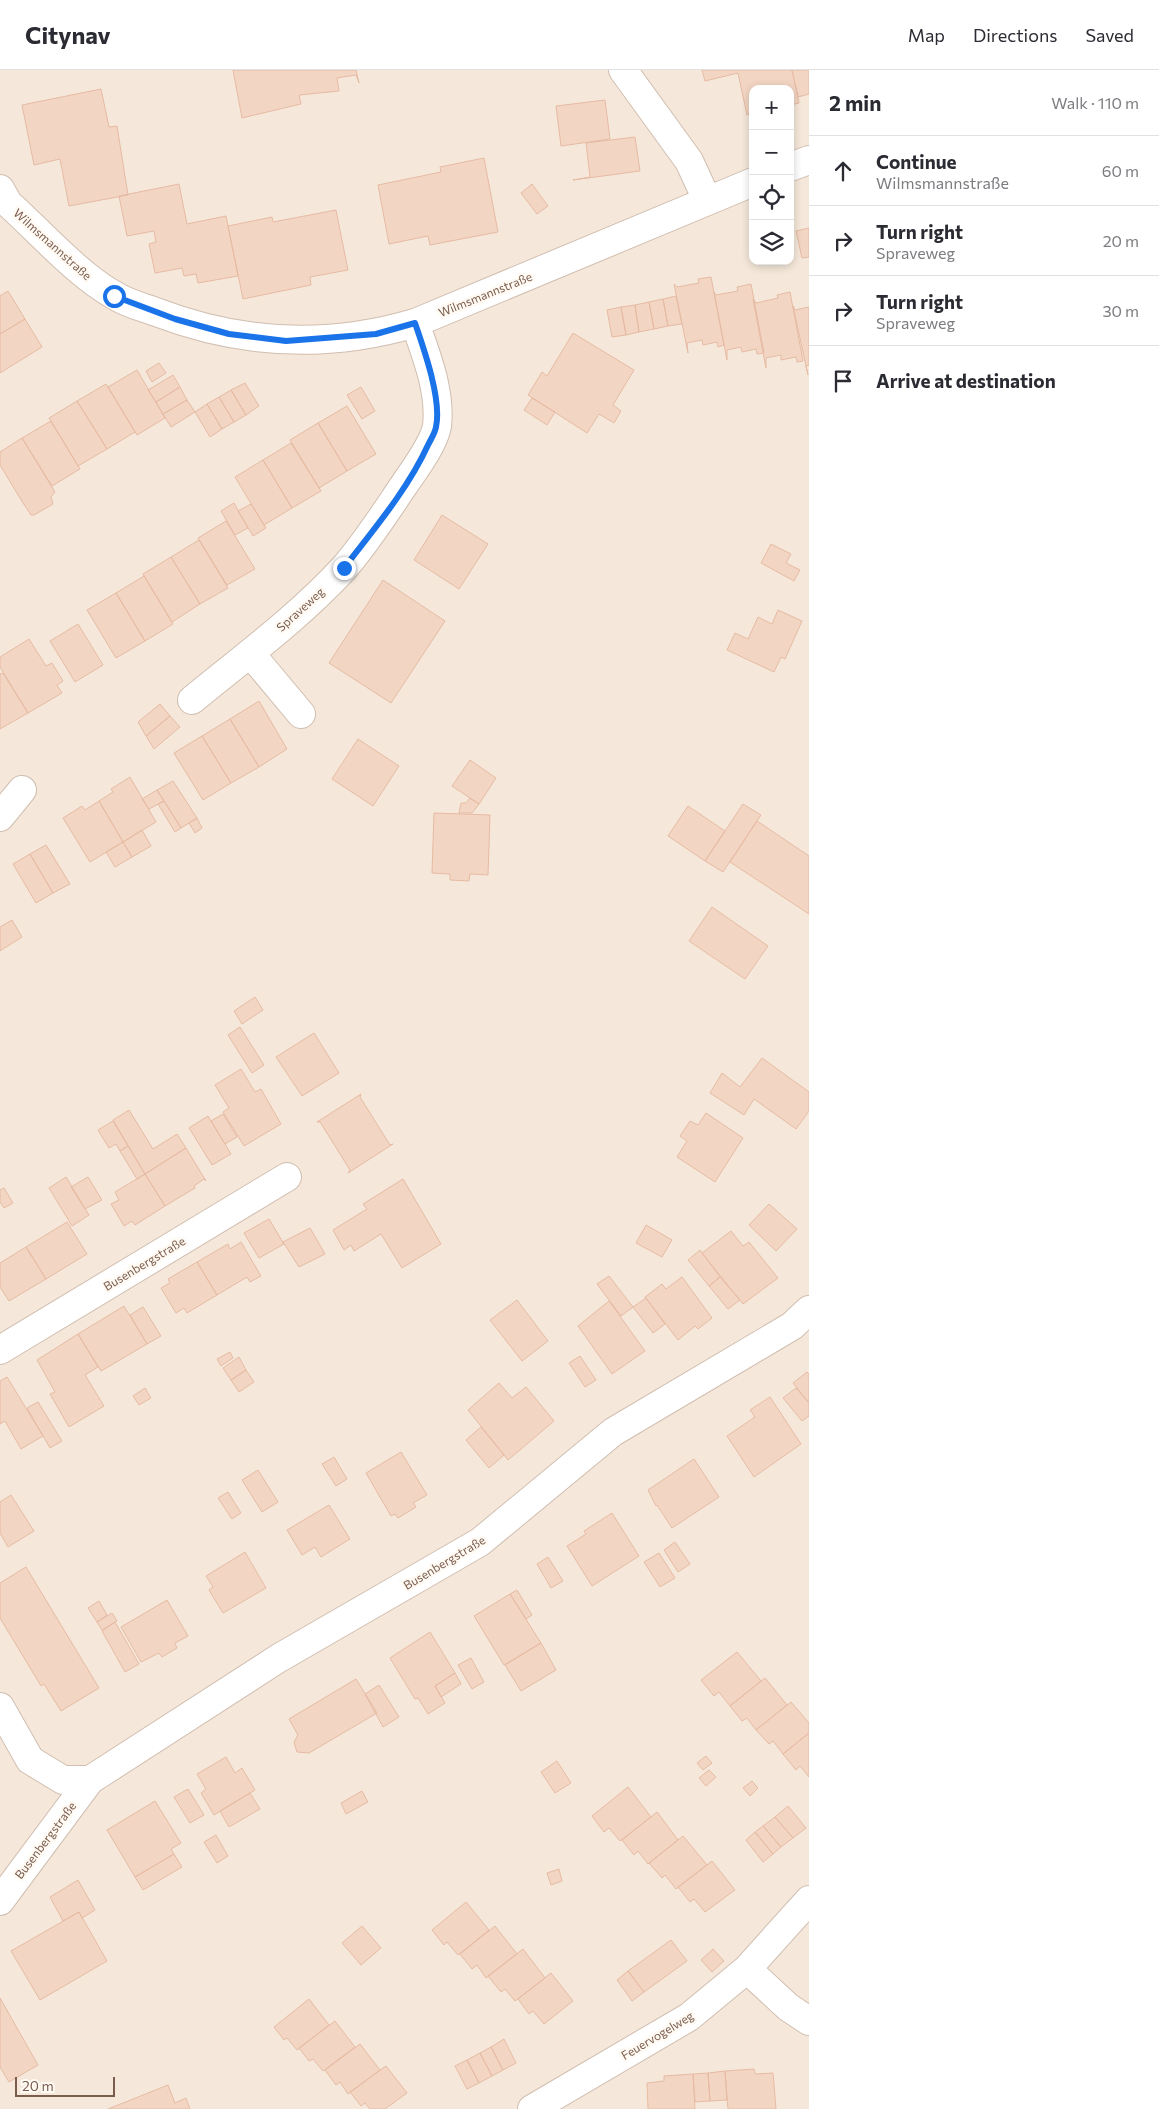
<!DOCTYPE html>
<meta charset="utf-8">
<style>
body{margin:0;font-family:Commissioner,sans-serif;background:#f2f2f3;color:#2b2b33}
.controls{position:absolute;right:15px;top:15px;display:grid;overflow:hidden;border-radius:10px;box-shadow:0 2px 8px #0003}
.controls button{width:45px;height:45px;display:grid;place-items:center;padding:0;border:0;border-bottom:1px solid #e1e1e2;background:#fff;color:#2b2b33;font:25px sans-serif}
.scale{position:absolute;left:15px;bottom:12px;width:100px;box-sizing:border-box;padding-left:5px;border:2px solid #7a5c4d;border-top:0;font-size:14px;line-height:18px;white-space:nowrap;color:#7a5c4d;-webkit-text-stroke:4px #fffaf3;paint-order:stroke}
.stop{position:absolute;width:15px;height:15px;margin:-11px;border:4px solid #1a73e8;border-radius:50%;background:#fff}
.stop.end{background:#1a73e8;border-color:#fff;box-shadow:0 1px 5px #0008}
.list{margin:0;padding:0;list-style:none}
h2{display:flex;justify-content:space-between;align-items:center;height:65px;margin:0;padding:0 20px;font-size:21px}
h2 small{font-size:16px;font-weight:400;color:#7c7c81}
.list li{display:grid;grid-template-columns:32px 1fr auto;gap:15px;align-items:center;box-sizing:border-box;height:70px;padding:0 20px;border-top:1px solid #e1e1e2}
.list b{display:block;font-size:19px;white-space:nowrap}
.list p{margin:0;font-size:16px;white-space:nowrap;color:#7c7c81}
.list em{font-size:16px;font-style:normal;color:#7c7c81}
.icon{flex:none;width:28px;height:28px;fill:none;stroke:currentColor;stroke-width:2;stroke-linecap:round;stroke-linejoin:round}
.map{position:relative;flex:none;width:809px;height:2039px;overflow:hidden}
header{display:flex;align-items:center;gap:30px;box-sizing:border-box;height:70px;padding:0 25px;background:#fff;border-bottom:1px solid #e1e1e2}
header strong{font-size:24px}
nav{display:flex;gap:28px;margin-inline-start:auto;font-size:18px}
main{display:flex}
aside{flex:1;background:#fff}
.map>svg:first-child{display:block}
.residential{fill:#f5e8da;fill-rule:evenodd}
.building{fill:#f3d5c3;stroke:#e6bba3}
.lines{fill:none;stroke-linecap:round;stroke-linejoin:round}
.minor-casing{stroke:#d1beb0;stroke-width:30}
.minor{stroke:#fff;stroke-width:28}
.route{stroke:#1a73e8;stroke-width:6}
.labels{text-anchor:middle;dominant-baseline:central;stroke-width:5;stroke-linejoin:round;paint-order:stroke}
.street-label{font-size:12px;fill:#7a5c4d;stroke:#fffaf3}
</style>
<header>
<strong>Citynav</strong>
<nav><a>Map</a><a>Directions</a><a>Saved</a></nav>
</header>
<main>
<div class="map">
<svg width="809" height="2039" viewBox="0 0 809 2039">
<rect width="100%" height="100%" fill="#fdf6ec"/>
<path class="residential" d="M0,0H809V2039H0ZM753,19H790V191H753Z"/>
<path class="building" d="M233,0H356L359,13L356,5L337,8L339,21L299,25L301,34L242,48Z
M702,0H792L799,33L790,35V19H753V43L747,45L738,3L705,11Z
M792,0H809V24L798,27Z
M101,19L109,57L117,56L128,125L69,136L60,89L34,95L22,35Z
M605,30L610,69L561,76L556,36Z
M635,67L640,101L573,110L590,107L586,73Z
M484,88L498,162L430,175L428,166L389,174L378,115L441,102L440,97Z
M179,114L187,154L226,146L238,206L198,213L196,204L184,206L182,198L155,203L149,174L156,172L154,161L127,166L119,126Z
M532,114L548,136L537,144L521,123Z
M336,140L348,200L310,207L311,215L243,229L228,156L272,147L273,152Z
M809,158V187L802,188L796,161Z
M711,207L724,275L718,277L717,272L703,275L702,270L687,273L688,283L674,214L677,217L699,213L698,209Z
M751,214L764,283L757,284L756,279L742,282L741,277L727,280V290L714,222L716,225L738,221L737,217Z
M8,221L25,249L0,264V226Z
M790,222L803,291L797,292L796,287L781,290V285L766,288V298L753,229L756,233L778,228L777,225Z
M676,226L682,254L668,256L663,229Z
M663,229L668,256L654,259L649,232Z
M649,232L654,259L639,262L635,235Z
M635,235L639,262L626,265L621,237Z
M793,236L795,240L809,237V295L806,296L808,305Z
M621,237L626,265L612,267L607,240Z
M25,249L42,277L0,303V264Z
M573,263L634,300L613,335L621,341L614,353L599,344L587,363L528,325L542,302L547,306Z
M159,293L166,303L152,312L146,301Z
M137,300L165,348L137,365L108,317Z
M173,305L180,317L156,332L148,320Z
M245,313L259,336L246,345L231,320Z
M106,314L135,362L107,379L77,331Z
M180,317L187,330L163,344L156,332Z
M361,317L375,341L362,349L347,325Z
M231,320L246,345L234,352L219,327Z
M219,327L234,352L222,359L207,334Z
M532,328L555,342L547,355L524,340Z
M187,330L195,342L171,357L163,344Z
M77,331L107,379L78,396L49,348Z
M207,334L222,359L210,367L195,342Z
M347,336L376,384L347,401L318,353Z
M51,351L80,399L52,416L22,368Z
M318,353L347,401L319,418L290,370Z
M22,368L55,422L51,427L53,434L34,445H31L23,433L0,395V382Z
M291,373L321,421L292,438L263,390Z
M263,390L292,438L264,455L235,407Z
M234,433L248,458L235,465L221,441Z
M251,434L266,458L253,466L238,441Z
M442,445L488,474L459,519L414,490Z
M226,451L255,499L227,515L198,468Z
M199,470L228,518L200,534L171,487Z
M771,474L791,484L786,493L800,500L794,511L761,493Z
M171,487L200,534L172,552L143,504Z
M144,506L173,554L145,571L116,523Z
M383,510L445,551L391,633L329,593Z
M116,523L145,571L116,588L87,540Z
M778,540L802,551L785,589L781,587L774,602L727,580L735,563L748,569L758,547L772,554Z
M78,554L103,595L75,612L50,571Z
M29,569L46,596L52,593L63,611L57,615L62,623L28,643L0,597V587Z
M3,603L28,643L0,659V604Z
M259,631L287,679L259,697L230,649Z
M160,634L170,646L146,666L138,652Z
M170,646L180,657L154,679L146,666Z
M230,649L259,697L231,713L202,666Z
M202,666L231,713L203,730L174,683Z
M358,669L399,696L373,736L332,709Z
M470,690L496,708L479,734L452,716Z
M130,707L156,752L123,772L99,731L113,722L111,719Z
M173,711L197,748L181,758L157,720Z
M157,720L164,731L149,739L142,729Z
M470,728L479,734L472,743H459L461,733H466Z
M99,731L123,772L90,792L63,748L82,736L85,740Z
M164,731L181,758L175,762L158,734Z
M743,734L761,745L723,802L705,791Z
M688,736L725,761L705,791L668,766Z
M434,743L490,745L488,805L470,804L469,811L450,810V804L432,803Z
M197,748L202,758L195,763L189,753Z
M757,751L809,786V844L730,792Z
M142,760L151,776L132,787L123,772Z
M123,772L132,787L115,797L106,782Z
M46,775L70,814L53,823L30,784Z
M30,784L53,823L36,833L13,794Z
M712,837L768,876L745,909L689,871Z
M12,850L22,867L0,881V857Z
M255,927L263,940L242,954L234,941Z
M240,957L264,995L252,1003L228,965Z
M314,963L339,1003L302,1026L276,987Z
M762,988L809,1022V1041L796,1059L754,1029L744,1045L710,1023L722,1003L740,1017Z
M241,999L255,1022L261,1019L281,1054L244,1076L223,1042L229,1038L215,1015Z
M361,1024L360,1027L390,1075L393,1074L348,1103L350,1100L320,1052H317Z
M129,1040L153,1079L177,1064L186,1078L145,1104L113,1050Z
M706,1043L743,1068L715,1112L677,1087L687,1071L680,1066L690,1051L698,1055Z
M223,1044L237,1067L225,1074L211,1051Z
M208,1046L231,1084L212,1095L189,1058Z
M113,1051L128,1076L120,1081L116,1074L109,1078L98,1060Z
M128,1076L145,1104L137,1109L120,1081Z
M186,1078L206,1111L204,1109L194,1116L195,1118L165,1136L145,1104Z
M145,1104L165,1136L135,1155L132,1151L124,1156L111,1134L119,1130L115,1122Z
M66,1107L89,1145L72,1156L49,1118Z
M88,1107L102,1130L85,1139L71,1117Z
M403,1109L441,1174L402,1198L381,1164L354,1181L351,1175L344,1180L333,1160L367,1139L363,1134Z
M4,1118L13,1133L4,1138L0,1132V1120Z
M769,1134L797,1159L776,1181L749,1155Z
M269,1149L284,1174L259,1188L244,1163Z
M67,1152L87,1184L46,1209L26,1177Z
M646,1155L672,1170L662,1187L636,1173Z
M310,1158L325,1184L299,1197L283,1172Z
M731,1161L743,1176L749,1172L778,1208L743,1234L702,1183Z
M241,1172L261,1206L250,1212L247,1207L217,1225L197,1192L228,1174L230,1179Z
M26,1177L46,1209L9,1231L0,1217V1193Z
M700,1180L720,1207L709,1216L688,1190Z
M197,1192L217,1225L187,1243L184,1238L176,1243L161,1218L170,1213L168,1209Z
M609,1206L633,1237L621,1246L597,1214Z
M682,1207L712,1248L698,1259L695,1256L678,1270L645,1227L662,1214L666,1219Z
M720,1207L740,1230L728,1239L709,1216Z
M646,1228L665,1254L653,1263L633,1237Z
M517,1230L548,1271L522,1291L490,1250Z
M609,1231L645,1281L612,1304L578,1256Z
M124,1236L147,1274L101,1301L78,1264Z
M143,1237L161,1266L147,1274L130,1245Z
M78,1264L98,1297L85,1305L104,1336L69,1357L50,1324L55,1322L37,1290Z
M230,1282L233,1288L221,1296L217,1289Z
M580,1286L596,1310L585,1317L569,1293Z
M239,1287L246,1300L231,1310L223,1298Z
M246,1300L254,1312L239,1322L231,1310Z
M807,1302L809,1304V1333L793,1313Z
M7,1307L43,1366L21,1379L5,1351L0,1354V1311Z
M499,1313L512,1328L526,1317L554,1351L508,1390L468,1340Z
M145,1318L151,1328L139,1335L133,1326Z
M796,1318L809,1333V1346L802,1351L783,1328Z
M770,1327L801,1374L754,1407L727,1366L755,1347L750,1340Z
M38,1332L62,1371L50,1378L27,1338Z
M481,1357L504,1385L489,1398L466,1370Z
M401,1382L427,1425L413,1433L416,1437L398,1448L395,1444L391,1446L366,1403Z
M334,1387L347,1409L336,1416L322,1394Z
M694,1389L719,1427L672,1458L657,1435L656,1436L648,1420Z
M258,1400L278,1432L262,1442L242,1410Z
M228,1422L241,1443L232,1449L218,1428Z
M11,1425L34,1461L8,1477L0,1463V1432Z
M329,1435L350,1469L321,1487L315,1477L302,1485L287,1460Z
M612,1443L639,1486L592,1516L567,1476L586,1464L584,1461Z
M675,1472L690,1494L678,1502L664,1480Z
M245,1482L266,1518L223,1543L209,1520L213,1517L206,1506Z
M659,1483L675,1508L660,1517L644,1492Z
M548,1487L563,1511L551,1518L537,1494Z
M26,1497L99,1618L61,1641L44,1614L41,1616L0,1548V1513Z
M517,1520L532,1545L526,1549L510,1524Z
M510,1524L541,1573L504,1595L474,1546Z
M167,1530L188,1566L175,1573L177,1578L162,1587L159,1583L141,1592L121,1557Z
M99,1531L107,1545L97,1552L88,1538Z
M112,1543L117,1551L102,1560L97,1552Z
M115,1552L139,1594L125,1602L102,1561Z
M430,1562L455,1603L435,1616L445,1633L428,1644L418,1628L415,1629L390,1588Z
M541,1573L556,1600L521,1621L505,1595Z
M737,1582L761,1611L730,1636L719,1622L714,1626L701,1610Z
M471,1588L484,1612L472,1619L458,1595Z
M455,1603L461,1614L441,1627L435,1616Z
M765,1608L787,1635L756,1660L747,1648L742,1651L730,1636Z
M356,1609L377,1643L309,1683L297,1682L294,1672L298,1665L289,1649Z
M379,1615L399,1647L383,1657L365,1624Z
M791,1632L809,1653V1663L783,1684L773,1671L769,1674L756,1660Z
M809,1663V1707L800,1696L796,1700L783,1684Z
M706,1686L712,1693L703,1700L697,1693Z
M226,1687L235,1703L242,1698L255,1720L214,1745L201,1723L206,1719L197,1704Z
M557,1691L571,1713L555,1723L541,1702Z
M709,1700L716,1707L706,1716L699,1708Z
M752,1711L758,1718L750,1726L743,1718Z
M628,1717L651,1747L620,1771L609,1758L604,1762L592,1746Z
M188,1719L204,1745L190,1753L174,1727Z
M362,1721L368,1732L346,1744L341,1733Z
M250,1723L260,1739L229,1757L220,1741Z
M155,1731L181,1773L171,1779L174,1784L135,1807L107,1760Z
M788,1736L806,1758L793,1768L775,1747Z
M657,1742L678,1770L648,1794L638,1781L634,1785L622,1770Z
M775,1747L793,1768L781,1777L763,1756Z
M763,1756L781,1777L773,1784L755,1762Z
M755,1762L773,1784L763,1792L746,1770Z
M216,1765L228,1786L217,1793L204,1772Z
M683,1766L707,1795L676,1819L665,1805L662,1808L649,1793Z
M174,1784L182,1797L143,1820L135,1807Z
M712,1791L735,1820L705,1842L694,1829L690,1832L678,1817Z
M559,1799L562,1811L551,1815L547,1803Z
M78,1810L95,1840L82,1848L79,1842L63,1851L50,1827Z
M466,1832L489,1860L458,1885L447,1872L444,1875L432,1860Z
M79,1842L107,1891L40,1930L11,1881Z
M362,1856L381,1878L361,1895L342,1873Z
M495,1856L517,1884L486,1908L477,1895L472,1899L460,1884Z
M671,1870L687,1891L644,1922L628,1901Z
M523,1879L545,1908L515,1931L505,1919L501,1922L488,1906Z
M713,1879L724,1891L712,1902L701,1890Z
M628,1901L644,1922L632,1931L617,1910Z
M551,1903L573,1931L544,1954L533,1941L529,1944L518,1929Z
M0,1928L38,1995L9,2012L0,1997Z
M309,1929L329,1955L297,1980L287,1968L284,1970L274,1957Z
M335,1951L355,1977L323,2001L313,1989L309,1991L299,1978Z
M504,1969L516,1993L503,2000L491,1977Z
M360,1974L380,2000L348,2024L340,2012L336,2015L325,2000Z
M491,1977L503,2000L492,2006L480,1983Z
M480,1983L492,2006L479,2013L467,1990Z
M467,1990L479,2013L467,2019L455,1996Z
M386,1996L407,2023L385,2039H370L365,2033L361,2036L350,2022Z
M754,1999L755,2004L773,2003L776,2039H728L725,2001Z
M725,2001L727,2030L710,2031L708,2003Z
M708,2003L710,2031L695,2032L693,2004Z
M693,2004L695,2039H648L647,2013L664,2011V2006Z
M168,2015L175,2033L186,2028L190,2039H108Z"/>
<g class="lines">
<g class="minor-casing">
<path id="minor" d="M623,0L689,91L707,130
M790,97L809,90
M0,119L8,133C40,162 77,204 114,225C126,233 142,237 156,242C242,275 327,279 415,253L753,112
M250,583L301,644
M192,630C243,588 299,547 344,498C366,473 385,443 404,415C414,400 434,374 437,356C441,321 426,285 415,253
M0,747L22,720
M0,1280L287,1107
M0,1637L30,1690L63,1710H90L279,1588L480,1472L613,1362L792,1256L809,1240
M0,1831L90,1710
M747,1899L788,1937L809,1951
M532,2039L689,1947L747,1899L809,1830"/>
</g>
<use href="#minor" class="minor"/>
</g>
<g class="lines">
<path class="route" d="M114,226L175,249L229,264L286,271L376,264L415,253C424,279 442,330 436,357C435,363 431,369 428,375C408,419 374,459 344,498"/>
</g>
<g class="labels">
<g class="street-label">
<text transform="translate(53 174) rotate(42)">Wilmsmannstraße</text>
<text transform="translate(485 224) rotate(-22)">Wilmsmannstraße</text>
<text transform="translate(300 539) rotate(-42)">Spraveweg</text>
<text transform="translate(144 1193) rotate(-31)">Busenbergstraße</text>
<text transform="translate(444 1492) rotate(-31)">Busenbergstraße</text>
<text transform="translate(45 1770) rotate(-53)">Busenbergstraße</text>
<text transform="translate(657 1965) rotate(-31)">Feuervogelweg</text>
</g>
</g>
</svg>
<div class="controls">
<button>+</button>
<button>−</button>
<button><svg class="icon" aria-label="locate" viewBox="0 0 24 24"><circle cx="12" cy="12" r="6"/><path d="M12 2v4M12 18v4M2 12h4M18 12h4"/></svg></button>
<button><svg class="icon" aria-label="layers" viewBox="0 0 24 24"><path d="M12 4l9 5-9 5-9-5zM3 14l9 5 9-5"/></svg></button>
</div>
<div class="scale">20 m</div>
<div class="stop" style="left:114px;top:226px"></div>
<div class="stop end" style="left:344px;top:498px"></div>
</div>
<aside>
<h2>2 min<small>Walk · 110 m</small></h2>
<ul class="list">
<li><svg class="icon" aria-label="ahead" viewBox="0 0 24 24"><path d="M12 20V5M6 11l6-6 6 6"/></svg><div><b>Continue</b><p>Wilmsmannstraße</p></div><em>60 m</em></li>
<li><svg class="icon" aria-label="right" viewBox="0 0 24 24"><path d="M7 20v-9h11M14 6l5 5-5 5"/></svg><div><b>Turn right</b><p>Spraveweg</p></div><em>20 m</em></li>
<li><svg class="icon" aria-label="right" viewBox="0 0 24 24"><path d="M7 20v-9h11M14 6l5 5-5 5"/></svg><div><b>Turn right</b><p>Spraveweg</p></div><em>30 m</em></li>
<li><svg class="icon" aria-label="arrive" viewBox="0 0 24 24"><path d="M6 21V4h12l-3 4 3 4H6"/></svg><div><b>Arrive at destination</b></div></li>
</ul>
</aside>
</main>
